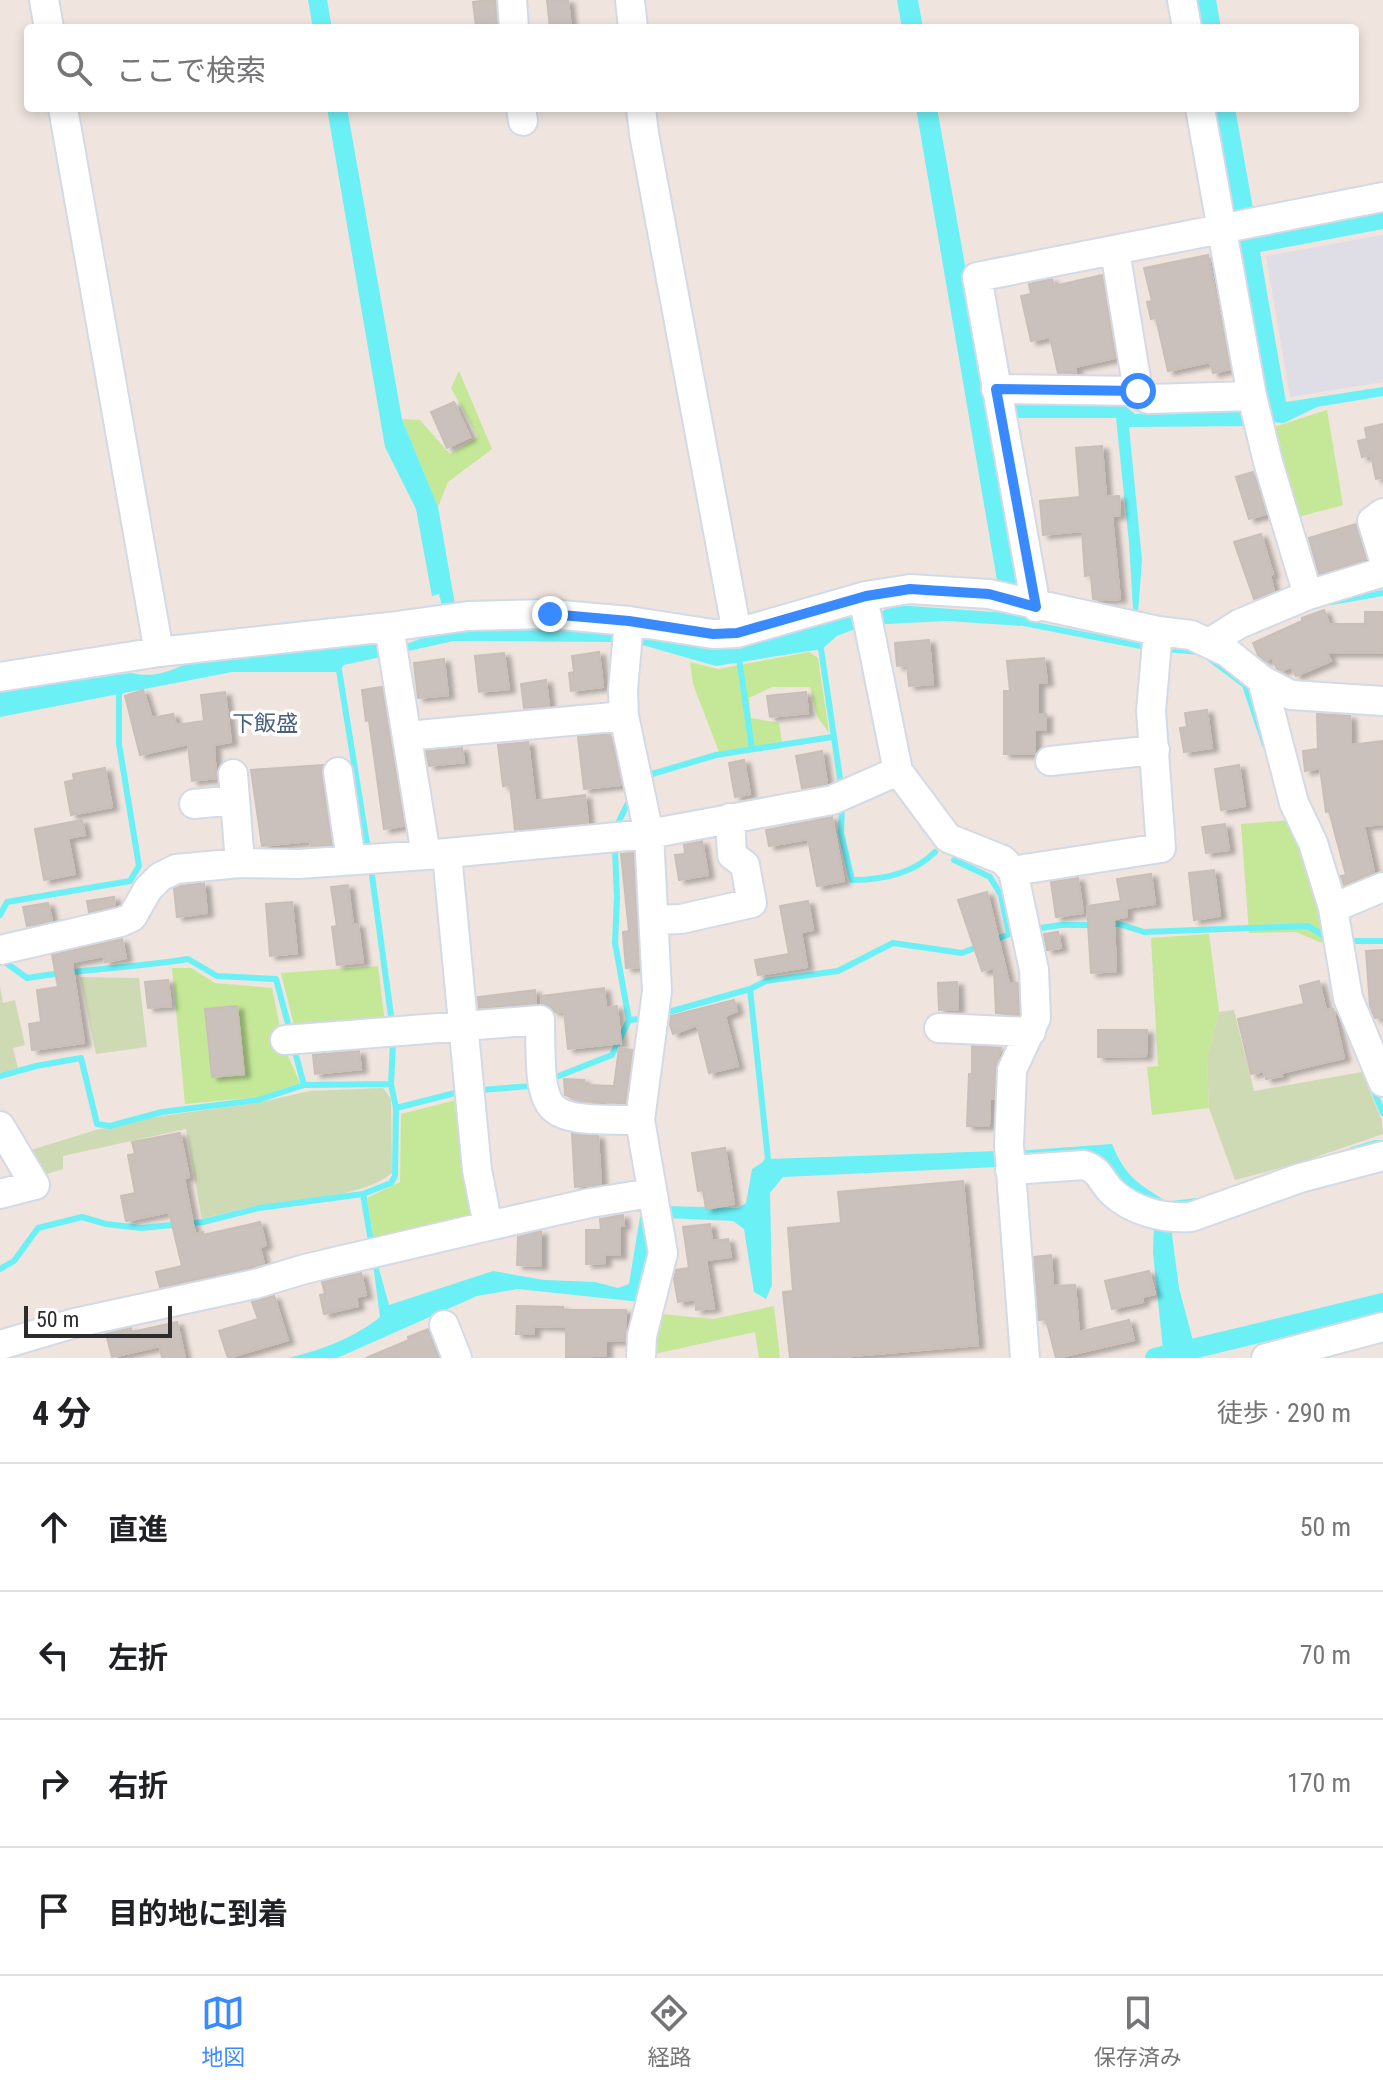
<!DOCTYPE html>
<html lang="ja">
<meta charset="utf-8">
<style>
body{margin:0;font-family:"Roboto Condensed","Noto Sans JP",sans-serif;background:#f6f6f6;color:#202124}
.scale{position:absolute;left:24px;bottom:20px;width:148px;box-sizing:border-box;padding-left:8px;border:4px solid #2c2c2c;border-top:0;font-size:22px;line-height:28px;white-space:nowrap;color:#2c2c2c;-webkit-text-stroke:6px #fff;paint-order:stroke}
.stop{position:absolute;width:24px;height:24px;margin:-18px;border:6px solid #3a8aff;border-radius:50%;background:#fff}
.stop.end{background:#3a8aff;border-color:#fff;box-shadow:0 2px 8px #0008}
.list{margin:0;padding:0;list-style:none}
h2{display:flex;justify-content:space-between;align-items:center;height:104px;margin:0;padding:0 32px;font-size:34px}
h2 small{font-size:26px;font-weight:400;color:#757577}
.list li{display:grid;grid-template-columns:52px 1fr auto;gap:24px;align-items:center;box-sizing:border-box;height:128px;padding:0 32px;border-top:2px solid #e0e0e0}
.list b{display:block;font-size:30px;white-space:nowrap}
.list em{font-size:26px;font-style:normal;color:#757577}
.icon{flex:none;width:44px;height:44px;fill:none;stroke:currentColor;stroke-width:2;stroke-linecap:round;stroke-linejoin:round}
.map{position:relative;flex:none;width:1383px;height:1358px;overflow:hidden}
.search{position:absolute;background:#fff;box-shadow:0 4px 12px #0003;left:24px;right:24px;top:24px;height:88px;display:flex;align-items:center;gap:20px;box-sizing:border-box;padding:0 28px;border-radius:8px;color:#757577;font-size:30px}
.sheet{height:616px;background:#fff}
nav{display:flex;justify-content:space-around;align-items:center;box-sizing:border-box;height:112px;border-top:2px solid #e0e0e0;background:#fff;font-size:22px;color:#757577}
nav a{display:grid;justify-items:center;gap:4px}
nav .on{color:#3a8aff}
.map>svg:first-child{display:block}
.industrial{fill:#dfdee7}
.green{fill:#c4e897}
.cemetery{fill:#cedab4}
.water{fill:#6bf0f6}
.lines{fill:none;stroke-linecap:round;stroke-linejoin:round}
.stream{stroke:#6bf0f6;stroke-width:6}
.canal{stroke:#6bf0f6;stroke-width:20}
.building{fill:#cac1bd;stroke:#cabfb7;stroke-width:2;filter:url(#shadow)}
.minor-casing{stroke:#d3dae6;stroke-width:32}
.minor{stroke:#fff;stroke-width:28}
.route{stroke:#3a8aff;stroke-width:10}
.labels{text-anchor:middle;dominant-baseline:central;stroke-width:7;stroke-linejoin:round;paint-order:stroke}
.neighbourhood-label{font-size:22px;fill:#495f80;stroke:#fff}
</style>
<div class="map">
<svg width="1383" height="1358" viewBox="0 0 1383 1358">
<defs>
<filter id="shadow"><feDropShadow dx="6" dy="3.5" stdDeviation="2" flood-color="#0004"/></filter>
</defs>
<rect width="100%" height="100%" fill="#efe4de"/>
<path class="industrial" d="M1383,235V382L1290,397L1266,256Z"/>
<path class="green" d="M459,371L492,449L448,482L438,507L402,419L420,420L450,454L478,437L451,388Z
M1327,410L1343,505L1294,518L1268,429Z
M809,652L818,658L829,733L817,716L810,687H772L749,698L751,718L779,723L782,742L719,752L693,684L690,662L718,669Z
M1292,820L1330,923L1327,945L1296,932L1249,933L1241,824Z
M1209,934L1219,1012L1207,1058L1209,1108L1152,1115L1147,1067L1158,1066L1151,938Z
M378,966L385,1024L295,1029L281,973Z
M172,968H191L215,983L272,988L284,1047L300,1083L259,1097L185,1104Z
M464,1098L474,1217L374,1241L367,1198L400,1182L401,1114Z
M774,1306L780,1358H759L755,1332L654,1354L661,1314L713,1319Z"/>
<path class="cemetery" d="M80,977L139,978L147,1047L96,1054Z
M0,987L3,1003L15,1000L25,1045L13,1048L18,1068L0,1073Z
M1234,1010L1254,1091L1362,1072L1382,1121L1383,1134L1295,1164L1235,1180L1209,1108L1207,1058L1219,1012Z
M383,1088L391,1099L392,1173C361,1198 303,1198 264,1205C243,1208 222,1214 202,1219L186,1129L63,1156V1169L34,1178L21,1153L96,1130L161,1116L257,1103L310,1091Z"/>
<path class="water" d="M308,0H327L332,28H313Z
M897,0H918L923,28H902Z
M1194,0H1216L1221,28H1199Z
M327,108H347L402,419L438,507L455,605L442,606L439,594L432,596L416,509L385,447Z
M916,108H937L1022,586H1018V591L1003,588L1002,582L997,580Z
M1213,108H1235L1254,214L1234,218Z
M1383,210V229L1260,252L1286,402L1383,387V396L1317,407L1284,423L1269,422L1237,238Z
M1119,401L1135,414L1248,411L1253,426L1129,427L1142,560L1138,612L1133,609L1129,543L1116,418H1007V403Z
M896,605L1022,614L1039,622L1020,626L947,621L865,625L837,636L822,649L716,666L639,644V637L650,634L724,647L755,644L857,614H876Z
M496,626L607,628L616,634L615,642L454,641L344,665L338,672H232L0,717V691L131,673C165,681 182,661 213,656C265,647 327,647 380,643L404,645L440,631Z
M1112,1144C1126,1178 1138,1183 1167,1202L1156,1205L1125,1190L1099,1159L1017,1164L1016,1151Z
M999,1151L997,1167L783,1177L770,1193L772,1285L766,1299L754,1292L744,1229L733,1221L668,1218L664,1206L738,1208L746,1203L752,1169L768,1159Z
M650,1213L652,1257L641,1302L518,1289L477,1296L337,1358H288C319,1351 356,1337 380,1317L373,1264L377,1262L389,1305L493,1271L544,1280L595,1282L618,1288L629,1284L640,1217Z
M1154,1221L1171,1227L1179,1288L1193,1341L1163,1349L1153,1253Z"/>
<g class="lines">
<path class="stream" d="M1331,602L1383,593
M1024,623L1146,647
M820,642L841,785
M1167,649L1199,652
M739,658L752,749
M1209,658L1245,685L1265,745
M338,664L368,850
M652,774L716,755L832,737
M842,806L841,833L852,880C881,880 913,874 935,852
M616,827L630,799
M615,849L617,898L615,943L629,1020
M954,860L990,877L1001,895L1009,934L992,941
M371,868L392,1023
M0,915L7,902L130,881L139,866L119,744V689
M1109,924H1119L1144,932L1308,926L1329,939
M1034,929L1061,925H1094
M1352,941H1383
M2,960L27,978C80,969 134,968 188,959L217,976L276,979L290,1031
M750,989L768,1159L765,1164
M665,1013L750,989L766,981L838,971L893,943L962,953L982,945
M293,1045L304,1085L391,1084L396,1108
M0,1076L36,1066L81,1058L97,1124L110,1126L162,1112L258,1100L304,1085
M551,1079L612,1055L629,1020L641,1019
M391,1084L393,1043
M1372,1087L1383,1113
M481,1090L531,1086
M1352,1150L1375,1143H1383
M363,1194L371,1241
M1172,1204L1197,1201
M0,1269L14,1261L38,1228L82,1217L106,1224L141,1228L203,1222L259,1208L363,1194L391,1183L395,1176L396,1108L459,1092"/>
<path class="canal" d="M1155,1358L1383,1303"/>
</g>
<path class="building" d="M491,0H495L497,25L476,27L473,2Z
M547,0H568L571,28H550Z
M1208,255L1230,369L1213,373L1210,362L1168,371L1156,318L1151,319L1147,302L1152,301L1144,268Z
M1102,275L1115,358L1075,367L1076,372L1058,373L1050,337L1031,341L1021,296L1031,294L1029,284L1052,279L1054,286Z
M454,402L470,437L447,448L431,412Z
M1383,424V478L1376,479L1371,455L1362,457L1358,441L1367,439L1365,428Z
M1102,446L1106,497L1119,496L1120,515L1112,516L1120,599L1098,600L1093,599L1091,575L1085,576L1082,531L1043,535L1040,501L1080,497L1076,448Z
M1253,472L1266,514L1249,519L1236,477Z
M1356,524L1366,559L1319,574L1309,538Z
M1261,534L1273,574L1270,575L1274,591L1254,599L1234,542Z
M1324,610L1329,624H1365V612H1383V653H1327L1331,661L1296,676L1291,667L1281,671L1277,669L1272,657L1265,661L1258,655L1253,643L1302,621V618Z
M929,640L933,684L909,686L907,665L897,666L895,643Z
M599,652L603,687L571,691L569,673L574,672L572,656Z
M504,653L509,689L479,692L475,656Z
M1044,658L1047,682L1038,683V714H1046V730H1035V754H1004V691H1010L1007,661Z
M444,659L448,695L418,698L414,663Z
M546,680L549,706L524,708L521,684Z
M382,687L404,826L384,829L369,720L366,721L362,690Z
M143,690L152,718L173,714L176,725L204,721L201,695L225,692L231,742L214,745L216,778L192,781L188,744L140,755L125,696Z
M806,692L808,713L770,717L767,696Z
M1207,710L1212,748L1184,752L1180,728L1187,727L1185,713Z
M1317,714L1350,716L1351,745L1383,741V824L1364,826L1374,872L1344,885L1341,876L1346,875L1329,811L1326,812L1320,768L1305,771L1303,751L1318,749Z
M610,734L621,785L584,789L578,737Z
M528,742L535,801L585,795L588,823L515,830L510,785L503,786L498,745Z
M462,748L464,762L429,766L426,751Z
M822,751L827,784L802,788L796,756Z
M744,760L750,794L735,797L729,763Z
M323,765L321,774L332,845L311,846L310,841L262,846L251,770Z
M1239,765L1245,806L1221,810L1215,769Z
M105,768L112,807L71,815L65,782L74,780L73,774Z
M832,817L844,881L817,886L808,839L769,846L766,830Z
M82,820L85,835L68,838L75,874L44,880L35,829Z
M1225,824L1229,850L1206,853L1202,827Z
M702,841L708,875L679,880L675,855L685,854L684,845Z
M633,853L639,967L626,968L623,932L629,931L621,854Z
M1214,870L1220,916L1194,920L1189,873Z
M1151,874L1155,904L1126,908L1127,917L1114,919L1116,971L1091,973L1087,906L1121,901L1117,879Z
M1078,878L1083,913L1056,917L1051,882Z
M204,883L207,913L177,917L174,889L181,886Z
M348,885L353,925L358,924L363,962L337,965L332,927L337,926L331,887Z
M987,892L1009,983H1018L1019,1014L996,1013L994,968L982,971L958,900Z
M114,897L115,906L89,912L87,901Z
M808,901L813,930L801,932L807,967L758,975L755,960L789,954L780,906Z
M292,902L297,953L270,956L266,904Z
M48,903L52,921L27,926L23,907Z
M1058,932L1061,948L1047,950L1044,934Z
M122,939L126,958L105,962L104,956L72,962L84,1043L32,1050L29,1024L41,1022L37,990L58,987L52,955Z
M1383,950V1017L1375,1018L1370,1006L1366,951Z
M168,980L171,1006L148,1008L145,982Z
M1319,981L1326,1010L1333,1009L1344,1058L1281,1073L1282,1076L1266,1079L1264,1071L1251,1074L1238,1019L1304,1004L1300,986Z
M957,982L958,1009L939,1010L938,983Z
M604,988L606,1008L617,1006L621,1043L568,1049L564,1011L555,1012L548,1005L542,1004L541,996Z
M535,990L536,1003L479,1008L478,997Z
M734,1000L737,1011L725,1016L738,1066L709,1073L697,1025L673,1034L670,1025L671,1016Z
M237,1006L244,1074L212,1077L205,1009Z
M1098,1030H1147L1146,1056L1098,1057Z
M972,1046L1001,1048L995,1069L994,1099H990L989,1126H967L969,1074H972Z
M619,1048L632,1050L625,1103L584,1101L565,1095L564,1079L584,1080V1085L614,1086Z
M359,1051L361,1069L315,1074L313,1055Z
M180,1133L189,1177L184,1178L195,1234L203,1232V1235L260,1222L266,1245L260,1247L264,1264L160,1287L156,1272L182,1266L169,1212L126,1221L121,1196L135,1193L128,1155L135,1154L132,1142Z
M572,1133L598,1136L601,1184L575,1187Z
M725,1148L734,1204L706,1209L703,1190L698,1191L692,1153Z
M963,1181L978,1345L829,1358H790L783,1292L793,1291L788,1228L841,1223L838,1192Z
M623,1215L624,1226H620V1255H605V1263L586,1264V1230H601L600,1219Z
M710,1224L712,1241L728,1239L731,1257L706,1260L714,1308L696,1310L695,1299L678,1302L674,1279L676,1270L689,1268L683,1227Z
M541,1231V1266L517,1265L518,1237Z
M1051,1255L1053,1286L1075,1285L1079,1332L1129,1320L1134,1340L1056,1358L1046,1319L1039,1320L1034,1257Z
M1149,1271L1155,1294L1142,1297L1143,1302L1112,1309L1105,1281Z
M361,1273L366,1295L356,1297L358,1306L324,1314L320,1295L325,1294L322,1282Z
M274,1296L288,1340L228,1358L219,1331L258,1319L252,1302Z
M517,1306L563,1307V1310H626L625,1341H606V1355L566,1358V1327L534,1326V1334H516Z
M177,1322L185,1358H162L160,1346L112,1357L106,1334L131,1328L132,1332Z
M428,1329L439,1358H366L409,1340L408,1337Z"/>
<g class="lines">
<g class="minor-casing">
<path id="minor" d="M44,0L49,28
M512,0L514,28
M630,0L633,28
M1182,0L1187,28
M63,108L159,652
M521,108L523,121
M641,108L644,134L737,633
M1200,108L1252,396L1268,462L1308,595
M1115,251L1138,391
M996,389L1138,391L1148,399L1252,396
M1383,513L1372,521L1383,557
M863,597L898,771L948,838L1003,860L1013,871L1034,970L1036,1018L1012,1070L1009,1145L1025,1358
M1036,607L977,277L1383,197
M629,621L623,690L624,716L649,834L657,991L640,1120L663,1253L642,1336L641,1358
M389,627L426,855
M1209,643L1239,624L1308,595L1383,572
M0,677L159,652L389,627L468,616L550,614L629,621L713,634L737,633L866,596L910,589L989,594L1158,631L1191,635L1227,652L1262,680L1291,695L1383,701
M1262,680L1294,803L1313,843L1333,908L1348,998L1383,1082
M407,736L624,716
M1050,761L1155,750
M338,772L351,860
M233,774L240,863
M194,804L235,800
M447,854L477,1170L488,1226
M1013,871L1161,848L1151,711L1158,631
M1333,908L1383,887
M654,920L681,919L752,903L745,865L732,855L730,818
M0,950L121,922L132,917L148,889L160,877L176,869L240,863L299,864L426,855L649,834L832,800L898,771
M939,1028L1031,1032
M285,1040L540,1020C541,1119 539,1120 640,1120
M0,1126L35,1185L0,1194
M1010,1170L1084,1165C1100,1170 1101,1181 1112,1192C1132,1211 1163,1219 1191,1217L1300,1178L1383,1156
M444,1325L457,1358
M0,1345L75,1323L255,1284L305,1269L488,1226L590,1203L651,1193
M1266,1358L1383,1327"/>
</g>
<use href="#minor" class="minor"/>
</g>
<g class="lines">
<path class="route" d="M550,614L629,621L713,634L737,633L866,596L910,589L989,594L1036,607L996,389L1138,391"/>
</g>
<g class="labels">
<g class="neighbourhood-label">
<text x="265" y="723">下飯盛</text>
</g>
</g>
</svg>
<div class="scale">50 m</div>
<div class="stop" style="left:1138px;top:391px"></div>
<div class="stop end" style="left:550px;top:614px"></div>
<div class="search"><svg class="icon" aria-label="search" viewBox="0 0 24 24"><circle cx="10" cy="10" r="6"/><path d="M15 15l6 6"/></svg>ここで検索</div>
</div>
<section class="sheet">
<h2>4 分<small>徒歩 · 290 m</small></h2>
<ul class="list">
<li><svg class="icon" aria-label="ahead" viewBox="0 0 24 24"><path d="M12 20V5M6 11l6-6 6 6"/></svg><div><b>直進</b></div><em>50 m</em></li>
<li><svg class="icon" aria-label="left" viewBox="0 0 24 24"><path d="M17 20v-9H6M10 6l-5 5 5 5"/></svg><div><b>左折</b></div><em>70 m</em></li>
<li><svg class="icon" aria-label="right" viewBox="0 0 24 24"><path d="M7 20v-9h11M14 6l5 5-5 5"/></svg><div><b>右折</b></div><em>170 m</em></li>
<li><svg class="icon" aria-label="arrive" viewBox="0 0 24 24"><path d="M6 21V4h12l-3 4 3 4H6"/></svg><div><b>目的地に到着</b></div></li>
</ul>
</section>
<nav>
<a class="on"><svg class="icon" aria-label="map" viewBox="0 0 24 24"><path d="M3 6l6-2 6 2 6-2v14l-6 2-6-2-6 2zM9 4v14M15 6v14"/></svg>地図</a>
<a><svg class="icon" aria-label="directions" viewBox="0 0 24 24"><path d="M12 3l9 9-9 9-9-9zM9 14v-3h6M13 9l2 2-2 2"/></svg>経路</a>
<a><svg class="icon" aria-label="saved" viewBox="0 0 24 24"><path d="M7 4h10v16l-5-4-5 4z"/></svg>保存済み</a>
</nav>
